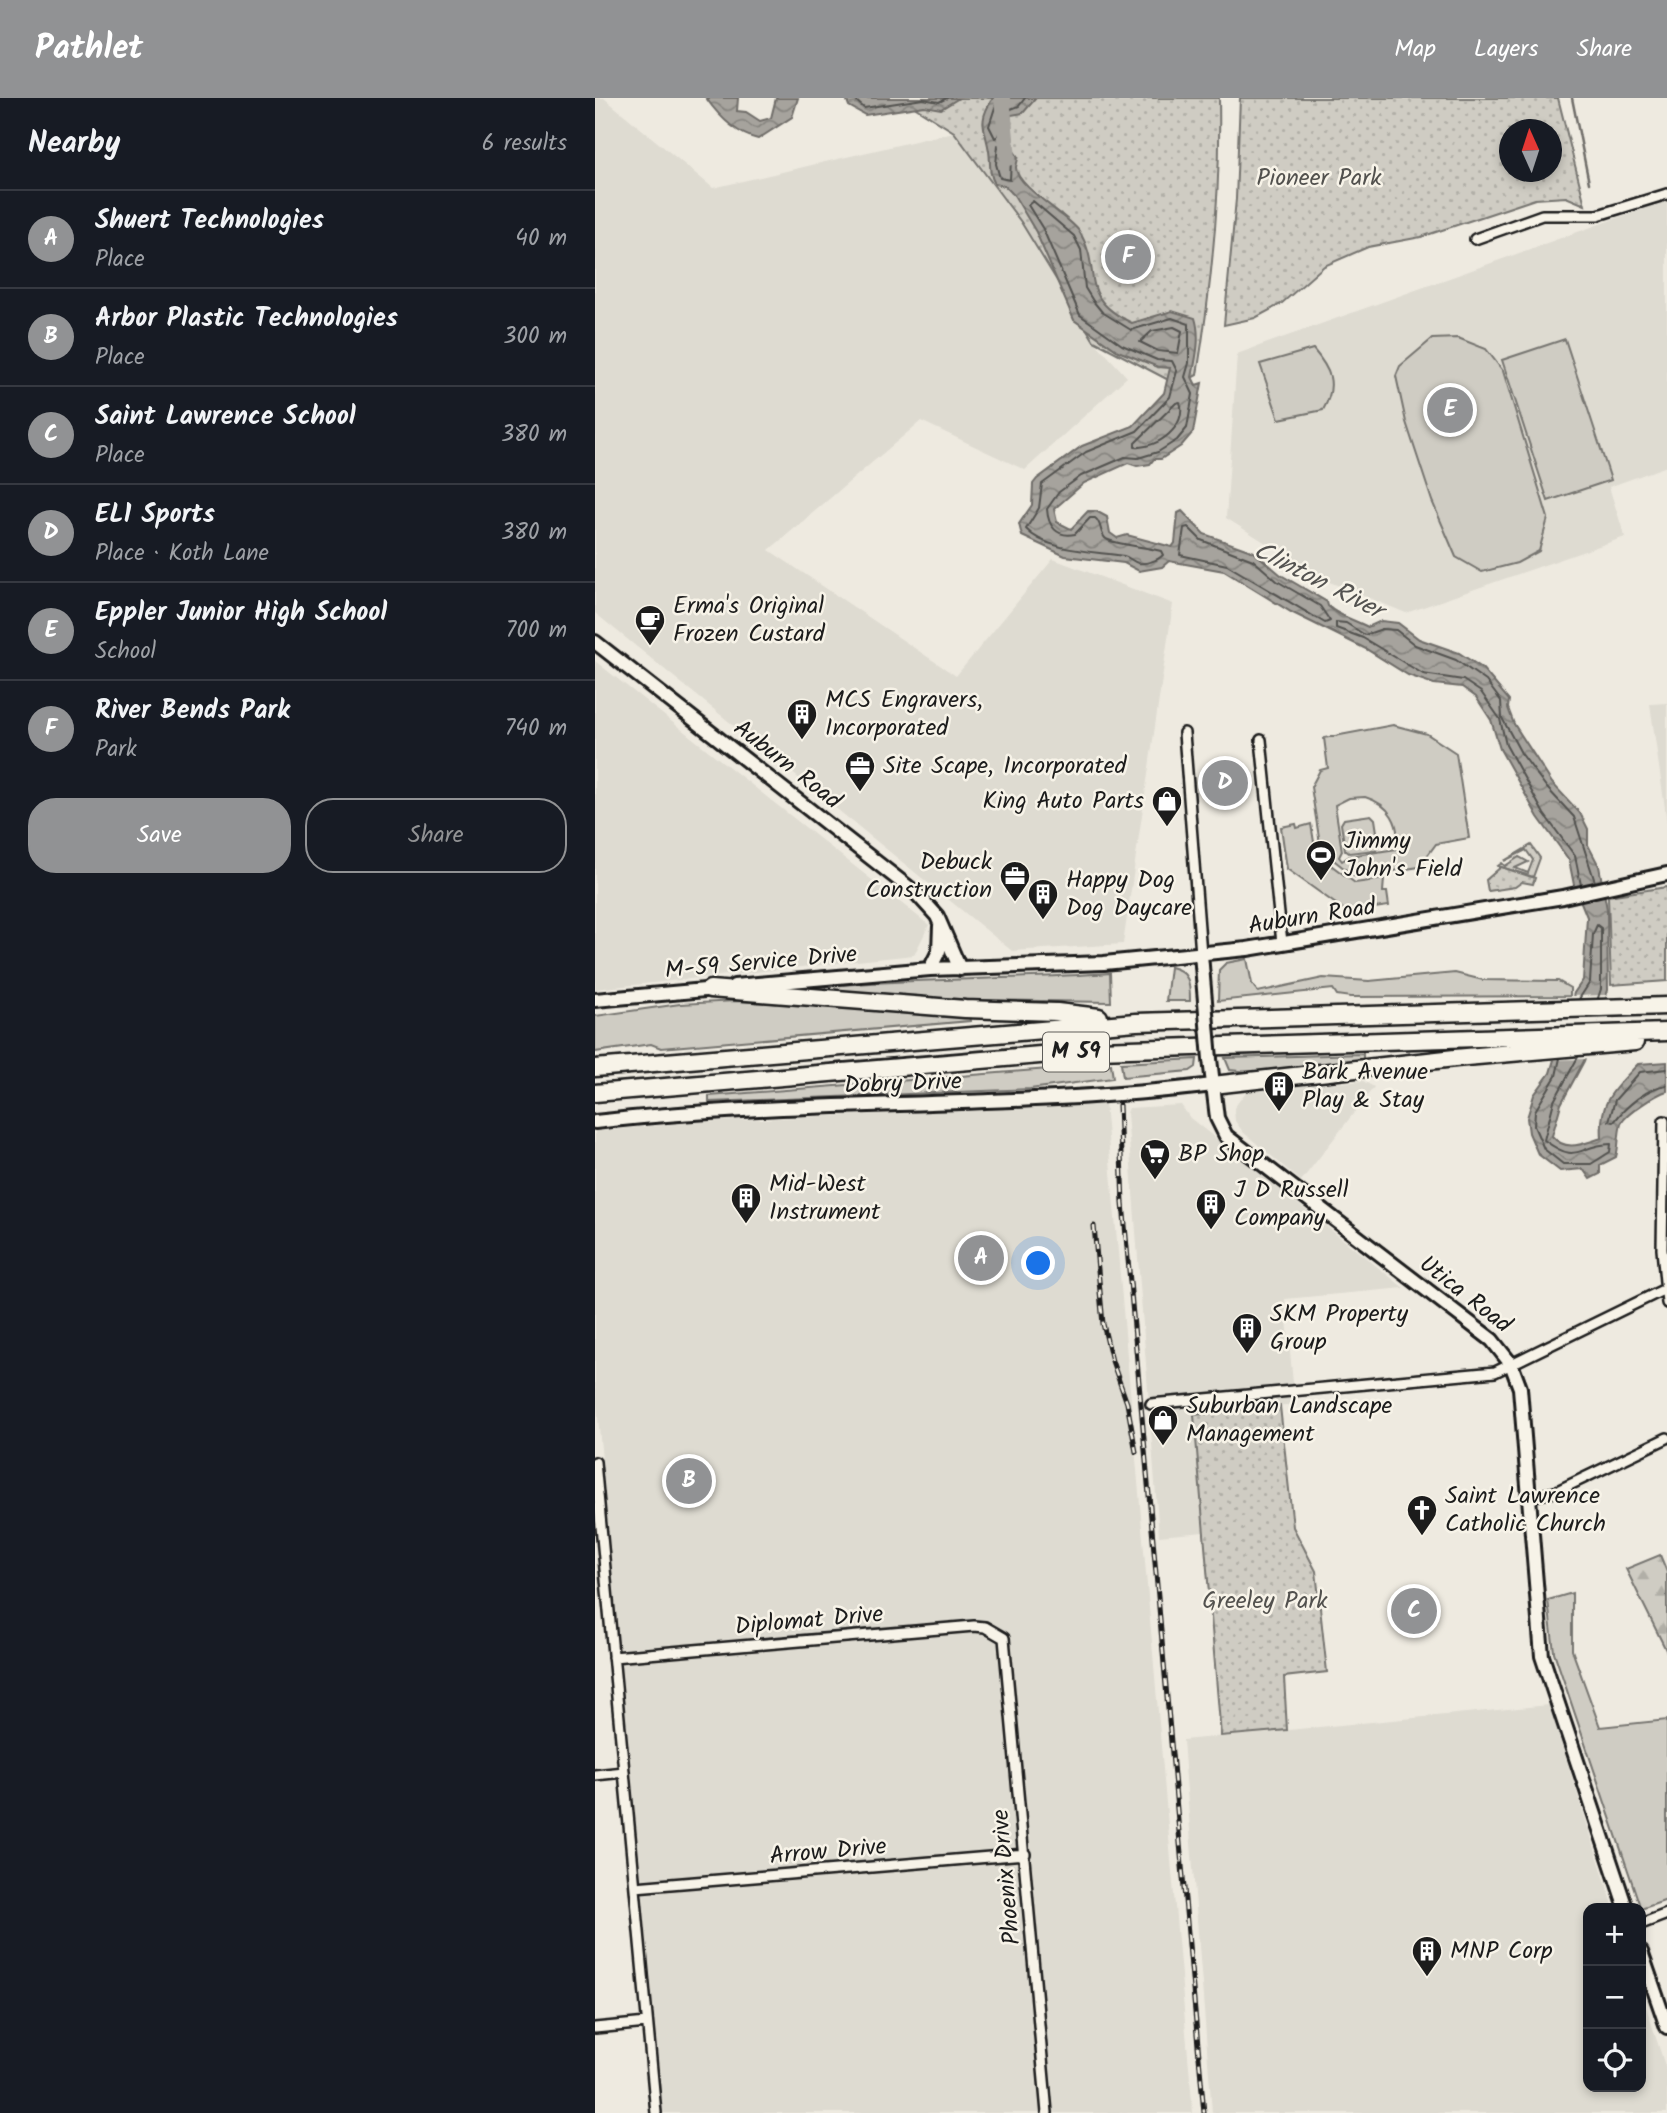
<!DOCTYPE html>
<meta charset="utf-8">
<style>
body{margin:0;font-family:Kalam,sans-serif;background:#242831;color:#f1f3f6}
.controls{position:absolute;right:21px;bottom:21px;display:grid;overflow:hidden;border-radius:14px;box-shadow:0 4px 10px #0003}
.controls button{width:63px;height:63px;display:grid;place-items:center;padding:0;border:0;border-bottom:2px solid #363941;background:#171b24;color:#f1f3f6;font:35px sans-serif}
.compass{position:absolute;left:904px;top:21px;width:63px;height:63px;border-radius:50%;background:#171b24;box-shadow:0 4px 10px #0003;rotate:357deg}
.you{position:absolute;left:444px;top:1166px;width:24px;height:24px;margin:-18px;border:5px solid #fff;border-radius:50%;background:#1a73e8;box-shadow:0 0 0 10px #1a73e833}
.badge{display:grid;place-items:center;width:46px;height:46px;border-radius:50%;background:#919294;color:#fff;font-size:23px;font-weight:700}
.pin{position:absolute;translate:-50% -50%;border:4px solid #fff;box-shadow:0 2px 7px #0006}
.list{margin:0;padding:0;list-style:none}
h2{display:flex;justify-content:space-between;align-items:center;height:91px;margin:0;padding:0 28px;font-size:30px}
h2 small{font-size:23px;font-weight:400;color:#9ea1a6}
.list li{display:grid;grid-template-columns:46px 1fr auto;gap:21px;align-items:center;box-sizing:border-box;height:98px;padding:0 28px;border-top:2px solid #363941}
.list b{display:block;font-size:26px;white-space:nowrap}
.list p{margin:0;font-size:23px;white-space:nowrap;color:#9ea1a6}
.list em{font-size:23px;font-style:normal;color:#9ea1a6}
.actions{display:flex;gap:14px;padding:21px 28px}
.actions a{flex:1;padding:16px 0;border:2px solid #919294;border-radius:28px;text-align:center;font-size:24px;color:#919294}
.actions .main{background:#919294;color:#fff}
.icon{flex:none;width:38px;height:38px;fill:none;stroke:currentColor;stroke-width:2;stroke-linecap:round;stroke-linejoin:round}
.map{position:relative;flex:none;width:1072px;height:2015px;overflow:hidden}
header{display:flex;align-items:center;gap:42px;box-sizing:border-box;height:98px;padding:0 35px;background:#919294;color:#fff}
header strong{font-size:33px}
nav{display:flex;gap:38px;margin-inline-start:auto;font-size:24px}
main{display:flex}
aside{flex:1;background:#171b24}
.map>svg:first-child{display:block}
.built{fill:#dedbd1}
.grass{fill:#cfccc3;stroke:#767470;stroke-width:2;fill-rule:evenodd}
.forest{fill:url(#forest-firs);stroke:#767470;stroke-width:2}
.park{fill:url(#park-dots);stroke:#767470;stroke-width:2;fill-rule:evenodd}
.water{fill:url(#water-waves);stroke:#6f6d69;stroke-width:2}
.pier{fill:#eeeae0}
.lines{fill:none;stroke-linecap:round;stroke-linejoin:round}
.shore{stroke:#535250;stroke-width:2}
.stream{stroke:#6f6d69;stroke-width:2.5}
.river{stroke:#a6a39d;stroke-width:16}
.street-casing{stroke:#1c1c1c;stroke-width:14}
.secondary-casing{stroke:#1c1c1c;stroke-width:18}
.highway-casing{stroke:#1c1c1c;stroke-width:21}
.street{stroke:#f7f3e8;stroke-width:9}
.secondary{stroke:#f7f3e8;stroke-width:12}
.highway{stroke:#f7f3e8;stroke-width:16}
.rail-casing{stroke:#1c1c1c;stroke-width:5}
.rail{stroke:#f7f3e8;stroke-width:2.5;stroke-dasharray:8;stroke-linecap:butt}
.secondary-bridge-casing{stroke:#1c1c1c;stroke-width:18;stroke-linecap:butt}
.secondary-bridge{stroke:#f7f3e8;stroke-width:12}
.labels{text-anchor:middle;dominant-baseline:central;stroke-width:5;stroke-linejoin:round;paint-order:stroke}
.shield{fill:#f7f3e8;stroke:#5e5c59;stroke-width:2}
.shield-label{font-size:23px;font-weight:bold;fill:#1c1c1c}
.park-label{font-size:24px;fill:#52514e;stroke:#f7f3e8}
.poi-label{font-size:24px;fill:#1c1c1c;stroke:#f7f3e8;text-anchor:start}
.street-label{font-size:24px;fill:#1c1c1c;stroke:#f7f3e8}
.water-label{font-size:26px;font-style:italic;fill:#535250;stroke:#f7f3e8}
</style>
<header>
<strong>Pathlet</strong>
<nav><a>Map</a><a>Layers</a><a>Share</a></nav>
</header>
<main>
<aside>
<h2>Nearby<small>6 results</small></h2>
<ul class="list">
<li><span class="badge">A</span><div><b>Shuert Technologies</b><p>Place</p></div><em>40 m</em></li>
<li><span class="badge">B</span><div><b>Arbor Plastic Technologies</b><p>Place</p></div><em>300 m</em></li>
<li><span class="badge">C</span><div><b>Saint Lawrence School</b><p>Place</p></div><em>380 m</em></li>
<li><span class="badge">D</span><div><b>EL1 Sports</b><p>Place · Koth Lane</p></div><em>380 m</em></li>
<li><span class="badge">E</span><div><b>Eppler Junior High School</b><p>School</p></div><em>700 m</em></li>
<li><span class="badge">F</span><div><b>River Bends Park</b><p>Park</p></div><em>740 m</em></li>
</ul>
<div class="actions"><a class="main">Save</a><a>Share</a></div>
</aside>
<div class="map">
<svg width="1072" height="2015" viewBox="0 0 1072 2015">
<defs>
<pattern id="forest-firs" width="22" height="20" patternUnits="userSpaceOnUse" patternTransform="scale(1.75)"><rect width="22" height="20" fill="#cfccc3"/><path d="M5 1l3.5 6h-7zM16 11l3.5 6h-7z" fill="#b1afa7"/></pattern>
<pattern id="park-dots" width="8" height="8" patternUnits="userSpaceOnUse" patternTransform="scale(1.75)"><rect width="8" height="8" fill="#cfccc3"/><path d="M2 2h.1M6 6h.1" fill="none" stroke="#b1afa7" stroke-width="1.8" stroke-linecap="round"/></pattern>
<pattern id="water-waves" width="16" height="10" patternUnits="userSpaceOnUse" patternTransform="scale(1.75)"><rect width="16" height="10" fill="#a6a39d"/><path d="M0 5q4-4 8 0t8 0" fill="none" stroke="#86847f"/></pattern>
</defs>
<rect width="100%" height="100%" fill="#eeeae0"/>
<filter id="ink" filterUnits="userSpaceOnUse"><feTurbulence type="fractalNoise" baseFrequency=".0143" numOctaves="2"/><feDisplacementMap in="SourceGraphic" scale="14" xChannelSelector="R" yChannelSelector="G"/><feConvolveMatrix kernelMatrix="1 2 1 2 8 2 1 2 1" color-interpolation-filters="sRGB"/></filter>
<g filter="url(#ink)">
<path class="built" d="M0,0H9L118,90L359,34L426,124L499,243L532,279L430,372L326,323L174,452L361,578L458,461L578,506L528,846L417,853L0,515Z
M1072,102V368L1014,389L1030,439L811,515L732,483L631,420L642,256Z
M0,563L334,827L319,857L0,891Z
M1072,605V724L1055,606Z
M768,983L779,989L706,1083L648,1034L640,1023L639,1010L653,991Z
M510,1005L598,2015H68L0,1287V1033L99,1024Z
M586,1007L595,1020L809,1190L690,1201L700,1306L600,1317L609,1434L564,1438L532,1015L534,1010Z
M954,1607L1019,1810H993V1989H1046V1893L1072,1974V2015H617L588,1642Z"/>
<path class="grass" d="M863,240L891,251L908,273L953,420L944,453L922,465L887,474L861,459L837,403L811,324L801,278L805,268L837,241Z
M970,241L1016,382L953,403L907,262Z
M718,251C735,271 743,286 728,312L684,321L665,266Z
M798,627L832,636L861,655L874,740L841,746L824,769L760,779L726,752L716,689L725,672L733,670L729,640ZM770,699C794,706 807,726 801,751L755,758L747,763L744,759L747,753L740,707L754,700Z
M776,717L780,721L784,747L781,752L754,755L750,752L746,726L749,721Z
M701,726L702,730L716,726L721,756L760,785L789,781L788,794H792L794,808L752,814L692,771L686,729Z
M936,747L945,760L938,779L903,768L907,765L910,768L924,759L933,764L920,770L933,775L938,762L931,752L909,763Z
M652,861L657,886L663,894L728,880L774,883L860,875L888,882L963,883L975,890V898L756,899L742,897L738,891L623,903L624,872L631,865Z
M575,869C595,873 595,886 595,903H571Z
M515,875L516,904L374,902L231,893V888C326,880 421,882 515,875Z
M141,903L374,917L375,923L66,950L56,946L0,954V918L85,906Z
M768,956V962L654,974L635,972L630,960Z
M602,961L601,969L595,973L528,979L526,965Z
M516,966L518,980L435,991L114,1004V998Z
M977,1495V1552L1005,1629L1072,1622V1802L1046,1811L959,1554L953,1502Z"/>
<path class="forest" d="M1065,1457L1072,1474V1554L1031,1471Z"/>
<path class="park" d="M305,0H624C626,93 617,185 602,277L583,287L499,243L426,124L359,34Z
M645,0H963L990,107L971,99L940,101L826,139L773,149L729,168L686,206L660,220L629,227L641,101ZM914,32H956V74H914Z
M906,769L940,780L938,786L927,784L920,789L893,793L891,782Z
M1072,789V883L1016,887L1013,798Z
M685,1308L698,1429L721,1473L732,1574L689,1579L692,1632L626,1638L599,1317Z"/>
<path class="water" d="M111,0H143L142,13L151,14L165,23L176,20L181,0H203L197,19L163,41C141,36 123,17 111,0Z
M251,0H364L346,11L329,8L270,17L254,8Z
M398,0H441L428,15L416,17L411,41L423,59C423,62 422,65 421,69C420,88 473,117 484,133C509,173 480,198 537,225L577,213L600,220C606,239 601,260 597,279L601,287L607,285L598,334L586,348L566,361H559L555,366L542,368L533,365L489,385L459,411L462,424L476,431L493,413H501L512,419L515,435L522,440L532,437L577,449L580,445L583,415L587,413L609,436L659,454L686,477L732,504L733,508C743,518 760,522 773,529L786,523L803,525L824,541L864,555L887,570L914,602L913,610L919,626L957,685L985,715L993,731V747L1004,768L1012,811L1013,892L989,963L966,1006L957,1038C971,1055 989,1045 1007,1040C1004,1003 1018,992 1043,966L1072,964V993C1062,996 1030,1016 1026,1026C1023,1036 1024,1049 1021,1059L1005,1067V1076L995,1081L988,1071L965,1073L943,1056L934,1035L932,1020L939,997L955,975L979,895L988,882L992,819L979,787L974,762L943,719L905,651L896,622L881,599L867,589L839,586L813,577L771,551L696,514L629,473L574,463L567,469L544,473L529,465L470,458L427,438L424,426L437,407L438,386L442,381L487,348L538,328L569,295L575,270L563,269L523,253L479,222L441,134L419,97L410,88L400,86C393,74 396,65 394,53C390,29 382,24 398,0Z"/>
<path class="pier" d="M1012,897L992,961L955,962L975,898Z"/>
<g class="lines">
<path class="shore" d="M258,0L269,10L328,1L344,4L352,0
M403,0L394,28L400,40L403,38L410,13L424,8L430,0
M403,47L416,61L415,82L405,80L401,66Z
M438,103L479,138L486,152L490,190L498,203L507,214L536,232L577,220L594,226V265L590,279L598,296L592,330L582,342L563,354L543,360L530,359L486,378L464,394L452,411C453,428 462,440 480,436L495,420H500C507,425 504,433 510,440C515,446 553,449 566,453L568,457C562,463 551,466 543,465C538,464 534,459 529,458C500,453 452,454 431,431L444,410L447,386L491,354L542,333L575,299L582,273L577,263L562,262L527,247L485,217L448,131L433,107Z
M579,229L587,233L583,255L563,253L545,244L557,233Z
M581,305L585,304C593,328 562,351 540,349V345Z
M593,429L606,442L658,462L682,483L725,508L735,523L730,525L632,467L585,457L589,430Z
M986,787L980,758L949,716L911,647L905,621L886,594L868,582L828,576L768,540L741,530V524L751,525L770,537L787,531L801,532L820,547L861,562L891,583L906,603L907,620L926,655L952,690L979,719L1000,784
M984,901L995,884L998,836L1002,827L1006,830V891L1003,900
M965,960L961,978L940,1013L939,1028L949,1051L968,1066H996L1015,1054L1016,1046C982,1047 984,1068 949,1042L959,1003L983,959
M1072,971L1045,974L1020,1002L1014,1023L1019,1024C1030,1009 1053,989 1072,987"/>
<path class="stream" d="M977,0L994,85"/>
<path class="river" d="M407,0L413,60"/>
<g class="street-casing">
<path id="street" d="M880,141L947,117H1003L1072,96
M589,635L606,856
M666,642L687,845
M1069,1023L1067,1151L1072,1205
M556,1306L900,1274L1072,1190
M0,1364L61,2015
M934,1399L960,1394L1072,1340
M18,1559L379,1528L390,1529L409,1540L452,2015
M0,1677L29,1674
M40,1789L430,1756
M1046,1826L1072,1816
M0,1930L52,1925"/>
</g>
<g class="secondary-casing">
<path id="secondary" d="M0,544L322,796L342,818L365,871
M606,856L610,903
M335,871L344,853L345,828
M139,888L335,871L509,865L652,851L968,799L1072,776
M0,902L121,891
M615,961L622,1020L631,1038L897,1242L916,1266L925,1290L947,1558L1031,1810
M0,1024C205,1000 413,1012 618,987
M1046,1854L1072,1929"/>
</g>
<g class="highway-casing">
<path id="highway" d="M115,891L370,911L462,914L504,919
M0,970L541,924L1072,908
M618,987L860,960L1040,944
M0,995L503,952L1072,934"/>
</g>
<use href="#street" class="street"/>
<use href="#secondary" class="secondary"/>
<use href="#highway" class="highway"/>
<g class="rail-casing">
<path id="rail" d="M524,1007L528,1105L609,2015
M499,1128L508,1226L517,1263L532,1305L541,1354"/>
</g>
<use href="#rail" class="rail"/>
<g class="secondary-bridge-casing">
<path id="secondary-bridge" d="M610,903L615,961"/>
</g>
<use href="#secondary-bridge" class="secondary-bridge"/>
</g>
</g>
<defs>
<g id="cafe-pin" transform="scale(1.575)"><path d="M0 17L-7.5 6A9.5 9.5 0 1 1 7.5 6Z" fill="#1c1c1c" stroke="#f7f3e8"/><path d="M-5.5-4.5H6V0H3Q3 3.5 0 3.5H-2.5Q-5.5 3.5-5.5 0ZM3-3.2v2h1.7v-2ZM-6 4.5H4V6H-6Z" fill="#fff"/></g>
<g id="building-pin" transform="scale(1.575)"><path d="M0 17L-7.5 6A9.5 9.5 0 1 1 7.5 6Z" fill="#1c1c1c" stroke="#f7f3e8"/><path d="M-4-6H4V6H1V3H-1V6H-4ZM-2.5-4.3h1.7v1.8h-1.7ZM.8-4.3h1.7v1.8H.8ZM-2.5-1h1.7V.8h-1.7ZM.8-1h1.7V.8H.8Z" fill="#fff"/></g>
<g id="office-pin" transform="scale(1.575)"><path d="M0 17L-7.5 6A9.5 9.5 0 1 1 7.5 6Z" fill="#1c1c1c" stroke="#f7f3e8"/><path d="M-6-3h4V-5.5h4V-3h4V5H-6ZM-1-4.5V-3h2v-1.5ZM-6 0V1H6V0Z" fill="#fff"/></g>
<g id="shop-pin" transform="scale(1.575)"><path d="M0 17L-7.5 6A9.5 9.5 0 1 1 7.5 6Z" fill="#1c1c1c" stroke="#f7f3e8"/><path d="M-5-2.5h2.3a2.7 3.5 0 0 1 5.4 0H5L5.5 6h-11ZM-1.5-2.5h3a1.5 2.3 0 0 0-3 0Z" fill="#fff"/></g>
<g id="stadium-pin" transform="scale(1.575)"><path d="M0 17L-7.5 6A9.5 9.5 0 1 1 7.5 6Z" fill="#1c1c1c" stroke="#f7f3e8"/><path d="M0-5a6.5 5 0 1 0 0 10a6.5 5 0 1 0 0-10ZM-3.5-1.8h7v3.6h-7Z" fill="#fff"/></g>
<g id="supermarket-pin" transform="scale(1.575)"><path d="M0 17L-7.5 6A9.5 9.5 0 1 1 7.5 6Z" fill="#1c1c1c" stroke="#f7f3e8"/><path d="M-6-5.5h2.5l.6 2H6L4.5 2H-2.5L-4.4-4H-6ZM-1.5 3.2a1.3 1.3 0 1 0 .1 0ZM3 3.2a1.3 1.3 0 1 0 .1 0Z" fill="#fff"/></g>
<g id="church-pin" transform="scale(1.575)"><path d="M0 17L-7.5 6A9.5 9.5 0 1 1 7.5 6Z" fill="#1c1c1c" stroke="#f7f3e8"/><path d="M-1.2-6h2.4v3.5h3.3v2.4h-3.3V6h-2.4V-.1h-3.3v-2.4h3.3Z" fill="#fff"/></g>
</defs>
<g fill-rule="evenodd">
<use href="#cafe-pin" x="55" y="522"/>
<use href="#building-pin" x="207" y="616"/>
<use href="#office-pin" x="265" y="668"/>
<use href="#shop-pin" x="572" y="703"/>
<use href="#stadium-pin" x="726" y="757"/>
<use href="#office-pin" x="420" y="778"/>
<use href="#building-pin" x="448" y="796"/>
<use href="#building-pin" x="684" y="988"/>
<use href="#supermarket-pin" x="560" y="1056"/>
<use href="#building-pin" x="151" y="1100"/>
<use href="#building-pin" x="616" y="1106"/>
<use href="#building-pin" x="652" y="1230"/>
<use href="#shop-pin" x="568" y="1322"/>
<use href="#church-pin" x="827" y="1412"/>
<use href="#building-pin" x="832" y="1853"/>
</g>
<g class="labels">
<rect class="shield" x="448" y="934.5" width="66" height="39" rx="5"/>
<g class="shield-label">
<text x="481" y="954">M 59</text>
</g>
<g class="park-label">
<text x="724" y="80">Pioneer Park</text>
<text x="670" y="1503">Greeley Park</text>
</g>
<g class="poi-label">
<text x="78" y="508">Erma's Original<tspan x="78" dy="28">Frozen Custard</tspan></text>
<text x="230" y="602">MCS Engravers,<tspan x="230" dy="28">Incorporated</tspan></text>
<text x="288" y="668">Site Scape, Incorporated</text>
<text x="549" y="703" text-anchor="end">King Auto Parts</text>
<text x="749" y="743">Jimmy<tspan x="749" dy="28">John's Field</tspan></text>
<text x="397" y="764" text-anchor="end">Debuck<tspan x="397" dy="28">Construction</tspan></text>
<text x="471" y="782">Happy Dog<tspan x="471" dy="28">Dog Daycare</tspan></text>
<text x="707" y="974">Bark Avenue<tspan x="707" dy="28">Play &amp; Stay</tspan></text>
<text x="583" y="1056">BP Shop</text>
<text x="174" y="1086">Mid-West<tspan x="174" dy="28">Instrument</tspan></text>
<text x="639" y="1092">J D Russell<tspan x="639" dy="28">Company</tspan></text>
<text x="675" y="1216">SKM Property<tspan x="675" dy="28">Group</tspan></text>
<text x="591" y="1308">Suburban Landscape<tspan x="591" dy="28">Management</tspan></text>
<text x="850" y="1398">Saint Lawrence<tspan x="850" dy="28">Catholic Church</tspan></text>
<text x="855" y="1853">MNP Corp</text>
</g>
<g class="street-label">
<text transform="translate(192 667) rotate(38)">Auburn Road</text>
<text transform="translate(717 819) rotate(-9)">Auburn Road</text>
<text transform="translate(166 865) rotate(-5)">M-59 Service Drive</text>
<text transform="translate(308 986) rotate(-2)">Dobry Drive</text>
<text transform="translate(870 1197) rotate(38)">Utica Road</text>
<text transform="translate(214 1523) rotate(-5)">Diplomat Drive</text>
<text transform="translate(233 1754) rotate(-5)">Arrow Drive</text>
<text transform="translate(412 1779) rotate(-95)">Phoenix Drive</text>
</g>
<g class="water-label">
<text transform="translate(723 483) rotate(27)">Clinton River</text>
</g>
</g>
</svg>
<div class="controls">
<button>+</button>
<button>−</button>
<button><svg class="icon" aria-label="locate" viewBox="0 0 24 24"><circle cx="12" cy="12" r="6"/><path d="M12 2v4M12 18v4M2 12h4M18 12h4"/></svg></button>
</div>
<svg class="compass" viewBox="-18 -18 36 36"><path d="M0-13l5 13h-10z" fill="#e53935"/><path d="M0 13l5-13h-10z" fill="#9ea1a6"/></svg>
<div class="you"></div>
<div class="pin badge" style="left:386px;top:1160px">A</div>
<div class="pin badge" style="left:94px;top:1383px">B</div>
<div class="pin badge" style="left:819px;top:1513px">C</div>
<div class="pin badge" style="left:630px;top:685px">D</div>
<div class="pin badge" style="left:855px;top:312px">E</div>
<div class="pin badge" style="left:533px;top:159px">F</div>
</div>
</main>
